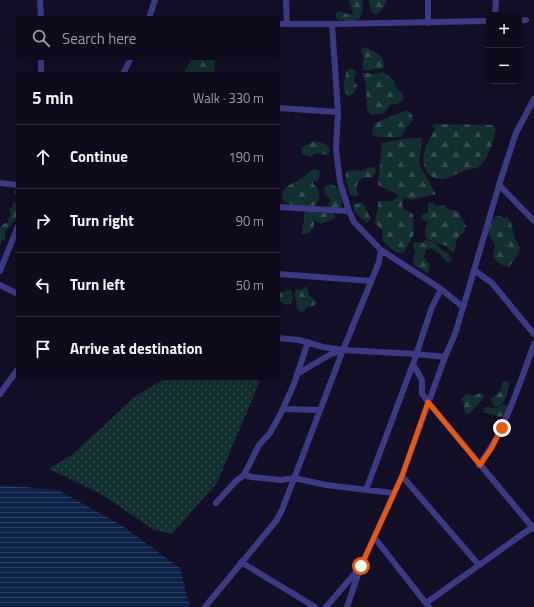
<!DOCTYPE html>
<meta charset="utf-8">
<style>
body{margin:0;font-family:"Titillium Web",sans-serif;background:#1c1929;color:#f1f3f6}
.controls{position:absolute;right:12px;top:12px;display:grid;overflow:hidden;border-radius:6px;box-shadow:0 4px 16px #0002}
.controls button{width:36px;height:36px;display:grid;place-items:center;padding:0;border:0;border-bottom:1px solid #2e2b3b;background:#0e0b1c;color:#f1f3f6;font:20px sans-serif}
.stop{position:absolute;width:12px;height:12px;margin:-9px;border:3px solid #ea580c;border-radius:50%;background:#fff}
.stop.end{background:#ea580c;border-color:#fff;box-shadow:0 1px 4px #0008}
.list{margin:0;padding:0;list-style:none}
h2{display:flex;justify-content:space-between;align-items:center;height:52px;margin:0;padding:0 16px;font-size:17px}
h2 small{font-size:13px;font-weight:400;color:#9b9ba3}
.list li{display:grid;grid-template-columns:26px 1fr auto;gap:12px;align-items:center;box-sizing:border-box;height:64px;padding:0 16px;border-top:1px solid #2e2b3b}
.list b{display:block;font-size:15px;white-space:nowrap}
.list em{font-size:13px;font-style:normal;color:#9b9ba3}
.icon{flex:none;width:22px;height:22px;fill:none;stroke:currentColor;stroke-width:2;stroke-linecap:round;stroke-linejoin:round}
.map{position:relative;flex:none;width:534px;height:607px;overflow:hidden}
.search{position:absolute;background:#0e0b1c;box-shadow:0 4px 16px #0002;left:16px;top:16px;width:264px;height:44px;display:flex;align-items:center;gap:10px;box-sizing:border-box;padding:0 14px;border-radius:6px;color:#9b9ba3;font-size:15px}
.panel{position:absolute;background:#0e0b1c;box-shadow:0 4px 16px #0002;left:16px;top:72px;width:264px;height:308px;border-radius:6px}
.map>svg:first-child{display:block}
.grass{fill:url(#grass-dots)}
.forest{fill:url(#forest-firs)}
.water{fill:url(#water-rules)}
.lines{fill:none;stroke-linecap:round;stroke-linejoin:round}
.street{stroke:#3d3a85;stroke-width:6}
.route{stroke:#ea580c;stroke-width:5}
</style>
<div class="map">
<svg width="534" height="607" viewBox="0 0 534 607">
<defs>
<pattern id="grass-dots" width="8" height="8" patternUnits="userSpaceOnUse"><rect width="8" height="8" fill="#12302f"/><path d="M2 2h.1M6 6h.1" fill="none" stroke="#344d4e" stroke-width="1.8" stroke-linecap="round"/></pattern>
<pattern id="forest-firs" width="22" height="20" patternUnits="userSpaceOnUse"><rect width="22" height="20" fill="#12302f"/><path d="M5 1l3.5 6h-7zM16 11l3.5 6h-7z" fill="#344d4e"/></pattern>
<pattern id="water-rules" width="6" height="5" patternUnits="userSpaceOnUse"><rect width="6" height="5" fill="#0c2248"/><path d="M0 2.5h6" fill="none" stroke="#2f4163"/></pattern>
</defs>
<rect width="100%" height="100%" fill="#130f26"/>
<path class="grass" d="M166,378H261L217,483L172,534L154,530L101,494L49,469L73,454L137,395Z"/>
<path class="forest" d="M349,0H362L363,10L359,19L351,21L338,20L335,15L338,11C343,11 346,15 352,14C355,8 348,5 349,0Z
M367,0H387L384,7L377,15L372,13L369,1Z
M365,47C375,51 387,57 383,69H375L365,71L363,69L362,64L364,59L361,52L363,48Z
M193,58H213L215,60L214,73L185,74V70Z
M350,69L355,70L356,72L354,80L357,86L354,93L350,96L346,94C341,84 346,81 346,71Z
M383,72L394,80L396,88L403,94L404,99L398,104L390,105L385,113L371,115L367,109L366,84L362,73H368L373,74Z
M405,111H409L412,115L413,120L406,128L404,133L401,137H375L372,133L374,123Z
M437,124L493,125L496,129C493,141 490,156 481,165C476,170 472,168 467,170C457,172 448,181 438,179C434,179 432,177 430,175C417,162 426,143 435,130L432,126Z
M407,138H422L419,164L436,194L411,200L404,197L402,205L404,209L413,214L414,234L404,252L399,253L394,251L382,240L383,231L375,223C375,215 379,209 378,201H392L399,195L378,185L382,143Z
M314,141C320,141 328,145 330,150L328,155L316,153L310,157L303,154L301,149L302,147Z
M370,167L375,168L376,173L372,177L362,178C356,183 355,188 359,195L355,197L350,195L346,180V172L351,170L361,171Z
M314,169L319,171L320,176L317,181H313V184C320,188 323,202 313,206C307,208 290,205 284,202C277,186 294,184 304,177C308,174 309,171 314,169Z
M331,184L340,189L342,206C338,208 331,209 328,206L330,199L325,194L324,187Z
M16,189L18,191L17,218L5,232V240H2L0,246V227L5,223H8L9,216L11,214L9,209L12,208L14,202H17V196L14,191Z
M362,202L371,219L367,223C362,220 361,216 355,214L353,205Z
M428,203H433L437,206L442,205L450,210H455L459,213L466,226L464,232L460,235L457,239L454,253L450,251L447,246C440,245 434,241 427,239L425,235L426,226L429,224L421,218L423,214L428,213Z
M305,211L320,213L331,212L335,215V218L321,224L314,220C315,227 312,234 304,234L302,233Z
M498,216L508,218L511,223L515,239L521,249H519C518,256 514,262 508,267L504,266L495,260L493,256L495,246L488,232L493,218Z
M425,240L434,242L443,251L450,254L452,261L447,263L440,254L431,248L426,250L424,257L430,265L428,274L416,266L413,262L415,252L413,245L414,242L423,243Z
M305,287H307L309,295L316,301L317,303C314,307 311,305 308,307C305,309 305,311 302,312L297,309L296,299L294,294L296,289L301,290Z
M290,290L292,291L293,298L291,303L287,305L278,301V293Z
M504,381L509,382C509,390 505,407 495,407L492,403L491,398L500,392L502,383Z
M479,393L484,395L483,399L469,414L466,415L465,413L463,402L461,401V399L466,394C472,395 473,398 479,393Z
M502,405H507L509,410L508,412L501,417L483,412L485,407L498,408Z"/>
<path class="water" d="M0,485L58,490L121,525L180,568L190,607H0Z"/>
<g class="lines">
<path class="street" d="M40,0L41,18
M286,0L287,24
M495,15L496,0
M149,18L155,0
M519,21L526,20
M428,23V0
M278,24H332L489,21
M332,24L338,112L336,149L340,182L349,211L354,222L381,250L379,262L343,350L416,354L445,357
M41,74V58
M123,74L131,58
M278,108L338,112
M0,183L18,185
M499,185L534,221
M278,207L349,211
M381,250L441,289L463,307
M474,270L492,283L534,334
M0,271L18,226
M278,274L371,281
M0,285L18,294
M278,338L299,340L323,347L343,350
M413,364L422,380V393L428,402L534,529
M297,374L331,354L341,351
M0,394L18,369
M283,409L320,410
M479,465C506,429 519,385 534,344
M244,475L251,477L281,480L294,478L326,485L393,493
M402,476L479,565
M366,490L413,364L432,307L441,289
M216,503L236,481L244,475L259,445L270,433L280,415L294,384L308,342
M374,537L429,607
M241,562L315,607
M426,603L534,526
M205,607L276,521L282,510L343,350
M326,607L357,571
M347,607L361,566L402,476L414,443L445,357L455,334L468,291L499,185L516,133L534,99"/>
</g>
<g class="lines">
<path class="route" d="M361,566L402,476L428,402L480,465L491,449L502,428"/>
</g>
</svg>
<div class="controls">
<button>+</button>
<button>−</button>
</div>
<div class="stop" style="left:361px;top:566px"></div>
<div class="stop end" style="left:502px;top:428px"></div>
<div class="search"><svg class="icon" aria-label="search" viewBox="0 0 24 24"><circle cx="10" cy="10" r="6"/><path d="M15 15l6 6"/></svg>Search here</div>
<section class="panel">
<h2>5 min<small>Walk · 330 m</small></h2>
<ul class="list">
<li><svg class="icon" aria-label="ahead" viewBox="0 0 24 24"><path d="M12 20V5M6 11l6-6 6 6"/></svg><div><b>Continue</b></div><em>190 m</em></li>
<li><svg class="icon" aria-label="right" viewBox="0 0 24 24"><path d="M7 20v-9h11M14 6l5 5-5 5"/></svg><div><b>Turn right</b></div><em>90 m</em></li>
<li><svg class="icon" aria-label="left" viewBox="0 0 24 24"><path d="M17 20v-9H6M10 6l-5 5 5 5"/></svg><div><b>Turn left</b></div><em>50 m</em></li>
<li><svg class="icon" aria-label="arrive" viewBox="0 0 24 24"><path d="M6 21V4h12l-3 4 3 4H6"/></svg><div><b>Arrive at destination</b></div></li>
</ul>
</section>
</div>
